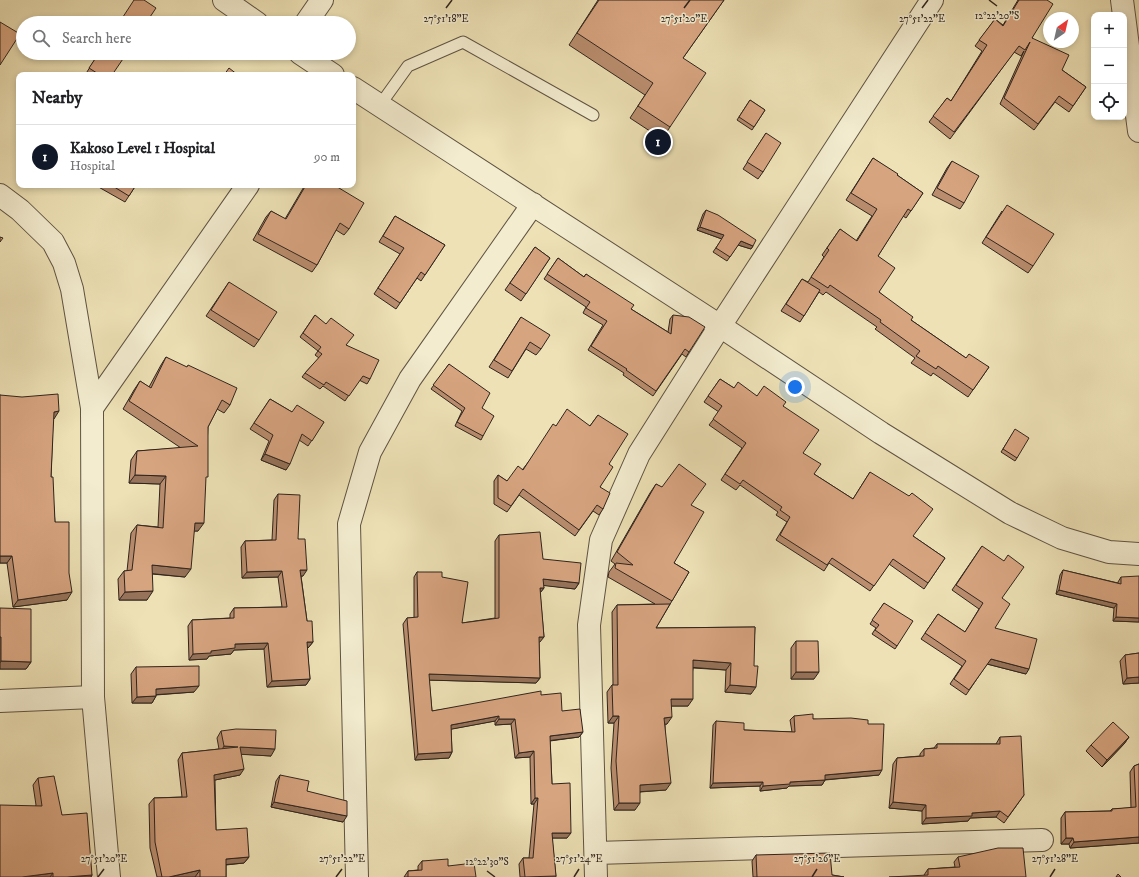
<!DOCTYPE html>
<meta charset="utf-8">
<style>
body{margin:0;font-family:"IM FELL DW Pica",serif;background:#f6f6f6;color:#202124}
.controls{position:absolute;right:12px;top:12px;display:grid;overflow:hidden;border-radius:8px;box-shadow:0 2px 6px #0003}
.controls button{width:36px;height:36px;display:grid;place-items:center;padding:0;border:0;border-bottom:1px solid #e0e0e0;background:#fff;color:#202124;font:20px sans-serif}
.compass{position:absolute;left:1043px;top:12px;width:36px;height:36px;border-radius:50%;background:#fff;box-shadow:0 2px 6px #0003;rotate:34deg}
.you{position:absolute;left:795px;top:387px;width:14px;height:14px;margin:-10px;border:3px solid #fff;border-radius:50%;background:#1a73e8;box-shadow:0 0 0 6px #1a73e833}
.badge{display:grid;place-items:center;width:26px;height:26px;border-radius:50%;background:#111827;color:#fff;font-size:13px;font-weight:700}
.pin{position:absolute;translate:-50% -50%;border:2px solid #fff;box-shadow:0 1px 4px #0006}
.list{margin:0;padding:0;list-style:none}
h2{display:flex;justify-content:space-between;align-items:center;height:52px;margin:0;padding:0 16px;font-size:17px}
h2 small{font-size:13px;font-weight:400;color:#757577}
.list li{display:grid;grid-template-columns:26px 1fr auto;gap:12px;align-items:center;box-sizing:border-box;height:64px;padding:0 16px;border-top:1px solid #e0e0e0}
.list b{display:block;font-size:15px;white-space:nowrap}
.list p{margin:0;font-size:13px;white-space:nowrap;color:#757577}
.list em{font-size:13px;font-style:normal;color:#757577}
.icon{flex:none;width:22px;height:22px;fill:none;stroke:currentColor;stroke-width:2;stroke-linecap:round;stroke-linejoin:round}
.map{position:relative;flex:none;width:1139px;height:877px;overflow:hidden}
.search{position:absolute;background:#fff;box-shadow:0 2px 6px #0003;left:16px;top:16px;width:340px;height:44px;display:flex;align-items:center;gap:10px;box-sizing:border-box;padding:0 14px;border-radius:22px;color:#757577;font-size:15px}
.panel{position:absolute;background:#fff;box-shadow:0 2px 6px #0003;left:16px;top:72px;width:340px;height:116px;border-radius:8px}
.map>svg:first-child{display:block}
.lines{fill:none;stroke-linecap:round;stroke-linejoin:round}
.lane-casing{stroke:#5e5343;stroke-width:13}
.street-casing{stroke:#5e5343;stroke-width:24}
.lane{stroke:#f3eccf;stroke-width:11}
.street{stroke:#f3eccf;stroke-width:22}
.wall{fill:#b98d6e;stroke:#2f241d}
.shaded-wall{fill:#96735a;stroke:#2f241d}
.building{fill:#d7a480;stroke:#2f241d}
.ticks{fill:none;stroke:#2f241d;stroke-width:1.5}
.ticks-label{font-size:10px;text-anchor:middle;fill:#2f241d;stroke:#f3eccf;stroke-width:3;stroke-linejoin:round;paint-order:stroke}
</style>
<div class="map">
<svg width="1139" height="877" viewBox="0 0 1139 877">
<rect width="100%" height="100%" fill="#ede1b5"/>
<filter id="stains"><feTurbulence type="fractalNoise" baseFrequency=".005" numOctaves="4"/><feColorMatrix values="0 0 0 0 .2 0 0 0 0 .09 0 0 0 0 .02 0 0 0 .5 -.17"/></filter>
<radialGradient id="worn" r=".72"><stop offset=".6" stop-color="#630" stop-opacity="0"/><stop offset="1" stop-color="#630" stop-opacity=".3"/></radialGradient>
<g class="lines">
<g class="lane-casing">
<path id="lane" d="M380,105L408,66L463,42L593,115"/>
</g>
<g class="street-casing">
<path id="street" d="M224,0L257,23
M1122,0L1139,131
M306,23L322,0
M300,53L333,75
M353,88L720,326L881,433L1010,513L1062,538L1109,552L1139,554
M0,195L20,210L53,242L64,263L72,289L92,408
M0,701L93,697
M596,853L1042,840
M109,877L93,697L92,408L248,185
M357,877L349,524L370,452L410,379L533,204
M596,877L589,625L601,540L639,454L720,326L932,0"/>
</g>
<use href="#lane" class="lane"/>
<use href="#street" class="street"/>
</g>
<path class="wall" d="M598,0H724L683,58L670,127L662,139L630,118L645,95L569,45Z
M1018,0H1047L1032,38L1062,70L1086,87L1069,112L1055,102L1034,130L1000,104L1024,51L1021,56L1014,52L950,139L929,122L947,98L951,101L982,51L975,46L995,19L1003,25Z
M99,53L112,75H85Z
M750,100L765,110L752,130L737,120Z
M766,133L763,172L758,179L743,169Z
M873,158L897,175L923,193L906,218L903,216L878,256L879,292L911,320L966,358L989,367L968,397L933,373L931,376L911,363L915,358L875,329L877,327L826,292L823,295L819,292L800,322L781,311L802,279L808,282L824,257L822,255L840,229L856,241L872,216L846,200Z
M952,161L964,203L960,209L932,195L947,168Z
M95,185H136L125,202Z
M305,185H334L349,229L344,235L336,230L317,265L312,272L253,240L266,217L271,211L285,219Z
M706,210L753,246L751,249L738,245L727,261L713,252L722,239L697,230L703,214Z
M1002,211L1033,266L1028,273L982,243Z
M395,216L445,245L421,281L417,278L396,309L374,294L400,254L379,242Z
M535,247L550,258L521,301L505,290Z
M558,258L584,277L586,274L631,309L668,332L670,319L673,315L689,352L686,357L682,354L653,396L623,375L624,373L588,350L603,325L583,313L586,307L544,279Z
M229,282L259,340L254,347L206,316Z
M315,315L347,345L370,379L367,384L359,380L345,401L323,386L320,389L302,377L305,373L319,358L315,355L318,351L300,337Z
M521,317L541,349L536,355L526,349L508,378L489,367Z
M166,357L230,405L224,413L217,409L208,427L205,480L198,531H194L185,577L152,574L147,600H119L118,579L124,571H127L131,533L137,525L158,527L160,484L129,483L131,460L137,451L181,448L123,409L134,390L140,381L149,387L161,365Z
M449,364L482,408L483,436L481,440L455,426L462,411L431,389Z
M720,379L734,388L757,396L783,406L803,453L814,474L853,499L870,472L913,536L945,558L924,589L889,564L870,591L829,563L824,571L776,540L787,522L776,515L778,512L740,485L736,490L721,480L742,448L709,425L719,412L704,402Z
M0,395L54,419H53L51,477L55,522L67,600L13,607L7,563H0Z
M270,399L292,412L324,422L308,446L299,440L286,470L261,460L269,441L250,429Z
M598,415L609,464L600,487L603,509L599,515L593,511L575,536L519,495L507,512L494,504V481L498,475L507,481L523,469L556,426H590Z
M1013,433L1017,458L1015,461L1001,452Z
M656,484L691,505L674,563L689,572L656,628L755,627L751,694L725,692L726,670L693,668L688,706H671L667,724H665L666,790L640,792L635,810H614L611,768L614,723H608L607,692L612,685H613L612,612L617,605L655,604L608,577L609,572L615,564L611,561L650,493Z
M278,494L298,539L303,576H301L307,621L313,642L308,648H307L310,679L306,685L267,687L264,649L234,650L231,654L209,656L207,659L189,660L188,626L192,620L230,618V614L234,608L282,607L278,577L242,578L241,547L245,541L272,540L274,500Z
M499,535L543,559L579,583L575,589L543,585L544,588L540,593L544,637L539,642L540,678L536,683L429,680L432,711L541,695L562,711L583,732L579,737L550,741L552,784L567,838H552L556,877H520L519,864L523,858H529L534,804H531L530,757L515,758L511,724L495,725V721L451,729L452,752L449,758L415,760L403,624L407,618H414V577L417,572L442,577L462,623L495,618V541Z
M982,546L1002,598L995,628L1026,674L987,664L966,695L950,684L962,666L921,639L938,614L965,632L979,609L952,590Z
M1063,570L1118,583V582L1121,577L1139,622L1113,621L1114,608L1056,594L1060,575Z
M884,603L897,646L895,649L872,634L876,628L870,624Z
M0,608L31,662L26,669H0Z
M796,641L814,679H791V648Z
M1139,653V683L1123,684L1120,661L1125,655Z
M136,667L194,692L156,695V696L152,703H132L131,674Z
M794,716L813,719L868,724L879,775L825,780L822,785L789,786L787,788L760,791V786L710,788L713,725L716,721L744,730L792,732L790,720Z
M221,731L271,756L241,754L240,775L215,780L216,830L249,857L244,863L226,865V877H157L150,848L149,804L154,798L182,797L178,760L182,753L219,749L217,738Z
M1000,737L1024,795L1004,823L996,817L970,818L968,821L922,824V811L889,808L893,764L897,758L920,756V754L924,749L934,748L937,744H996Z
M1129,737L1124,744L1102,767L1086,751L1091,745Z
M1139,764V843L1070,848L1069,844H1061V818L1065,812L1110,811L1112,809L1131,808L1130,772L1134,766Z
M280,775L307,791L343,822L271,807L276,781Z
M38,778L62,815L92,875L91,877H0L36,805L33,785Z
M756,855L832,875L844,877H753L752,861Z
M958,857L1026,877L924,876V875L928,869L955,867L954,862Z
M422,861L448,866L476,877H404L408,871L418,870V866Z"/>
<path class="shaded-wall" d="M700,227L724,235L722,239L697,230Z
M741,241L753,246L751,249L738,245Z
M59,411L54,419H48L54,412Z
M265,454L290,464L286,470L261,460Z
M135,475L166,476L160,484L129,483Z
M195,523H204L198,531H189Z
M0,556H12L7,563H0Z
M152,565L191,569L185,577L146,573Z
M300,570H307L303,576H296Z
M282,571L278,577L242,578L247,572Z
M543,579L579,583L575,589L539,585Z
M540,588H544L540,593Z
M1059,590L1117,604L1114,608L1056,594Z
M153,591L147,600H119L125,592Z
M72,592L67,600L13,607L18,600Z
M1116,617L1139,618V622L1113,621Z
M539,637H544L540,642L535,643Z
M307,642H313L308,648H303Z
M268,643L264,649L234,650L231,654L209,656L207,659L189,660L193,654L211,651L235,644Z
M991,659L1029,669L1026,674L987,664Z
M693,660L731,663L726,670L688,667Z
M1,661L31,662L26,669H0V663Z
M796,672H819L814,679H791Z
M429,674L540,678L536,683L425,680Z
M1139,677V683L1123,684L1127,678Z
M310,679L306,685L267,687L272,681Z
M730,685L756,687L751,694L725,692Z
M199,686L194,692L151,695L156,689Z
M156,696L152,703H132L137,697Z
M671,699H693L688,706H666Z
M499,716L495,721L447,730L451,725Z
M613,716H619L614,723H608Z
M672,717L667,724L659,725L664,718Z
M499,719H515L511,724L495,725Z
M583,732L579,737L546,741L550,736Z
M1129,737L1124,744L1102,767L1107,760Z
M224,746L238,747L220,753Z
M240,747L275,749L271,756L236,754Z
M534,751L530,757L515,758L519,753Z
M452,752L449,758L415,760L418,754Z
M244,769L240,775L210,781L214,775Z
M882,770L879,775L821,780L825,775Z
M825,780L822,785L789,786L787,788L760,791L763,786L790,782Z
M763,782L760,786L710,788L713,783Z
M671,783L666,790L635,792L640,785Z
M535,798H538L534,804H531Z
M274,802L347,816L343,822L271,807Z
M893,802L926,805L922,811L889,808Z
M619,803H640L635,810H614Z
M1000,811L996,817L970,818L968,821L922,824L926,818L972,813Z
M552,833H571L567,838H548Z
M1139,837V843L1070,848L1074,842Z
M1066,838H1073L1069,844H1061Z
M249,857L244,863L221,865L226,859Z
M200,870L195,877H169Z
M53,873L50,877H22Z
M92,875L91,877H67Z"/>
<path class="building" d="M134,0H144L156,8L146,23H119Z
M599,0H724L683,58L706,73L670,127L638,106L653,83L577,33Z
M1019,0H1047L1053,4L1032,38L1069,55L1062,70L1086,87L1073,106L1059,96L1038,124L1004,98L1030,42L1025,50L1019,46L954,132L933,116L947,98L951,101L987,45L979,40L995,19L1003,26Z
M0,22L20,34L0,65Z
M99,53H127L112,75H100L89,68Z
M229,68L238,75H224Z
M750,100L765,110L754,127L739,117Z
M766,133L781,143L763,172L747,162Z
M873,158L898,174L897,175L923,193L911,211L908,209L878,256L895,268L879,292L913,317L911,320L966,358L969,354L989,367L973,390L938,366L936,369L916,356L920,351L880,322L881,320L830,285L828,288L811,277L829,250L827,248L840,229L857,241L877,209L851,193Z
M952,161L979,176L964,203L937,188Z
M111,185H136L129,196Z
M306,185H334L364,203L349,229L340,223L317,265L258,234L271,211L286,219Z
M1007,205L1054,234L1033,266L986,237Z
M706,210L718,215L756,240L753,246L741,241L730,257L716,248L724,235L700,227Z
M395,216L445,245L425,275L421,272L400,303L378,288L404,248L383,236Z
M0,237L3,238L0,242Z
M535,247L550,258L526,294L510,283Z
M558,258L584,277L586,274L634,305L631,309L671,334L673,315L689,317L705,327L689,352L685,349L656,391L626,370L627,369L591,346L607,321L586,308L590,302L547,274Z
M802,279L820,290L804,316L786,304Z
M229,282L277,312L259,340L211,310Z
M315,315L326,324L331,318L354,335L346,345L379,360L370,379L363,376L349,396L326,382L324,385L305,373L322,354L318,351L321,347L303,333Z
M521,317L550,335L541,349L530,342L512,371L494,360Z
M166,357L187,367L188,365L237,388L230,405L222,400L208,427V477H206L204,523H195L191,569L152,565L153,591L125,592L124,571L132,570L137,525L163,528L166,476L135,475L137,451L198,446L129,401L140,381L151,388Z
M449,364L490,393L482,408L494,416L483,436L457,422L465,408L433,385Z
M720,379L734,388L738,382L757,396L764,386L786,402L783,406L819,430L803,453L821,464L814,474L853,499L870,472L909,496L912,493L933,509L913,536L945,558L928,583L893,559L874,586L832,558L827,565L780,535L790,517L780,510L782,507L743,480L740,484L725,474L746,443L713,419L722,406L708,396Z
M58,394L59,411L54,412L51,477H53L55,522H69V573L72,592L18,600L12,556H0V395L22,397Z
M270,399L292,412L297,405L324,422L312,441L302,434L290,464L265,454L273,435L254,423Z
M567,409L590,426L598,415L628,434L609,464L613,467L600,487L610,493L603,509L597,505L579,530L523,489L511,506L498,498V475L507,481L518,466L523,470L553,424L556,426Z
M1015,429L1029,438L1017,458L1003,449Z
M679,464L706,484L691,505L704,512L674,563L689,572L672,601L615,568L616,563L633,565L617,552L656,484L662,487Z
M278,494L300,495L298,539H305L307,570H300L307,621H312L313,642H307L310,679L272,681L268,643L235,644V648L211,651V653L193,654L192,620L234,618V608L287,607L282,571L247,572L245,541L276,540Z
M540,532L543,559L581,563L579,583L543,579L544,588H540L544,637H539L540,678L429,674L432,711L541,691V695L561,693L562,711L580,709L583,732L550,736L552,784L570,783L571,833H552L556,876L525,877L523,858H533L538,798H535L534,751L519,753L515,719H499V716L451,725L452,752L418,754L407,618L418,617L417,572H442V577L468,582L462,623L499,618V535Z
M982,546L1004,561L1008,555L1024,567L1002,598L1010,604L995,628L1037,639L1029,669L991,659L969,690L954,679L966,661L925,633L938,614L965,632L983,603L956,585Z
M1063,570L1121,584V577L1139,576V618L1116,617L1117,604L1059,590Z
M884,603L913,621L897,646L875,630L879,625L872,620Z
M670,604L656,628L755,627L754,666H758L756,687L730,685L731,663L693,660V699H671L672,717L664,718L671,783L640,785V803H619L616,761L619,716H613L612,685H618L617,605Z
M0,608L31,609V662L1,661V637H0Z
M796,641H818L819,672H796Z
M1139,653V677L1127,678L1125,655Z
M199,666V686L156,689V696L137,697L136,667Z
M813,714V719L851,718L868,720V724H884L882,770L825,775V780L790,782V784L763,786V782L713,783L716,721L744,723V730L795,732L794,716Z
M1113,722L1129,737L1107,760L1091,745Z
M236,729L276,730L275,749L240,747L244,769L214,775L216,830L247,828L249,857L226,859V877H200V870L169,877H162L155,842L154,798L187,797L182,753L238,747L224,746L221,731Z
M1021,736L1024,795L1008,817L1000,811L972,813V816L926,818V805L893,802L897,758L924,756V749L937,748V744H1000V737Z
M1139,764V837L1074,842L1073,838H1066L1065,812L1112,811V809L1136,807L1134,766Z
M280,775L309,781L307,791L347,801V816L274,802Z
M54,776L62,815L87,813L92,875L67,877H53V873L22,877H0V805L42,806L38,778Z
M998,848H1023L1026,877H889L928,875V869L960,867L958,857Z
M830,853L832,875L844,877H757L756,855Z
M448,859V866L474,863L476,877H408V871L422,870V861Z
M1118,874L1121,877H1116Z"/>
<path class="ticks" d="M989,0L997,6M446,8L452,0M684,8L690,0M922,8L928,0M487,871L495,877M98,877L104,869M336,877L342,869M574,877L579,869M812,877L817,869M1050,877L1055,869"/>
<g class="ticks-label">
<text x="997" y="19">12°22'20"S</text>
<text x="446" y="22">27°51'18"E</text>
<text x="684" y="22">27°51'20"E</text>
<text x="922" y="22">27°51'22"E</text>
<text x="104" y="862">27°51'20"E</text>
<text x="342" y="862">27°51'22"E</text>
<text x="579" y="862">27°51'24"E</text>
<text x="817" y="862">27°51'26"E</text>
<text x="1055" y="862">27°51'28"E</text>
<text x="487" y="865">12°22'30"S</text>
</g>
<rect width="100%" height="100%" filter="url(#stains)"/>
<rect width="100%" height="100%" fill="url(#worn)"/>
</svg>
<div class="controls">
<button>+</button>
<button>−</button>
<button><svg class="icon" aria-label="locate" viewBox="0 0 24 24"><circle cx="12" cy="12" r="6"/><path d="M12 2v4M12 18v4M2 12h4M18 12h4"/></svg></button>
</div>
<svg class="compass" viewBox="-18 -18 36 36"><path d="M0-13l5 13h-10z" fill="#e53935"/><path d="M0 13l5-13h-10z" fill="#757577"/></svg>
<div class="you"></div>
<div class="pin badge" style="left:658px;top:142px">1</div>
<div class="search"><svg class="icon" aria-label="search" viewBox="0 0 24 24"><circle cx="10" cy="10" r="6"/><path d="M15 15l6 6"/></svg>Search here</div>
<section class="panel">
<h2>Nearby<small></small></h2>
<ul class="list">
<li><span class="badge">1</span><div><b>Kakoso Level 1 Hospital</b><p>Hospital</p></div><em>90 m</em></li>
</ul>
</section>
</div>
